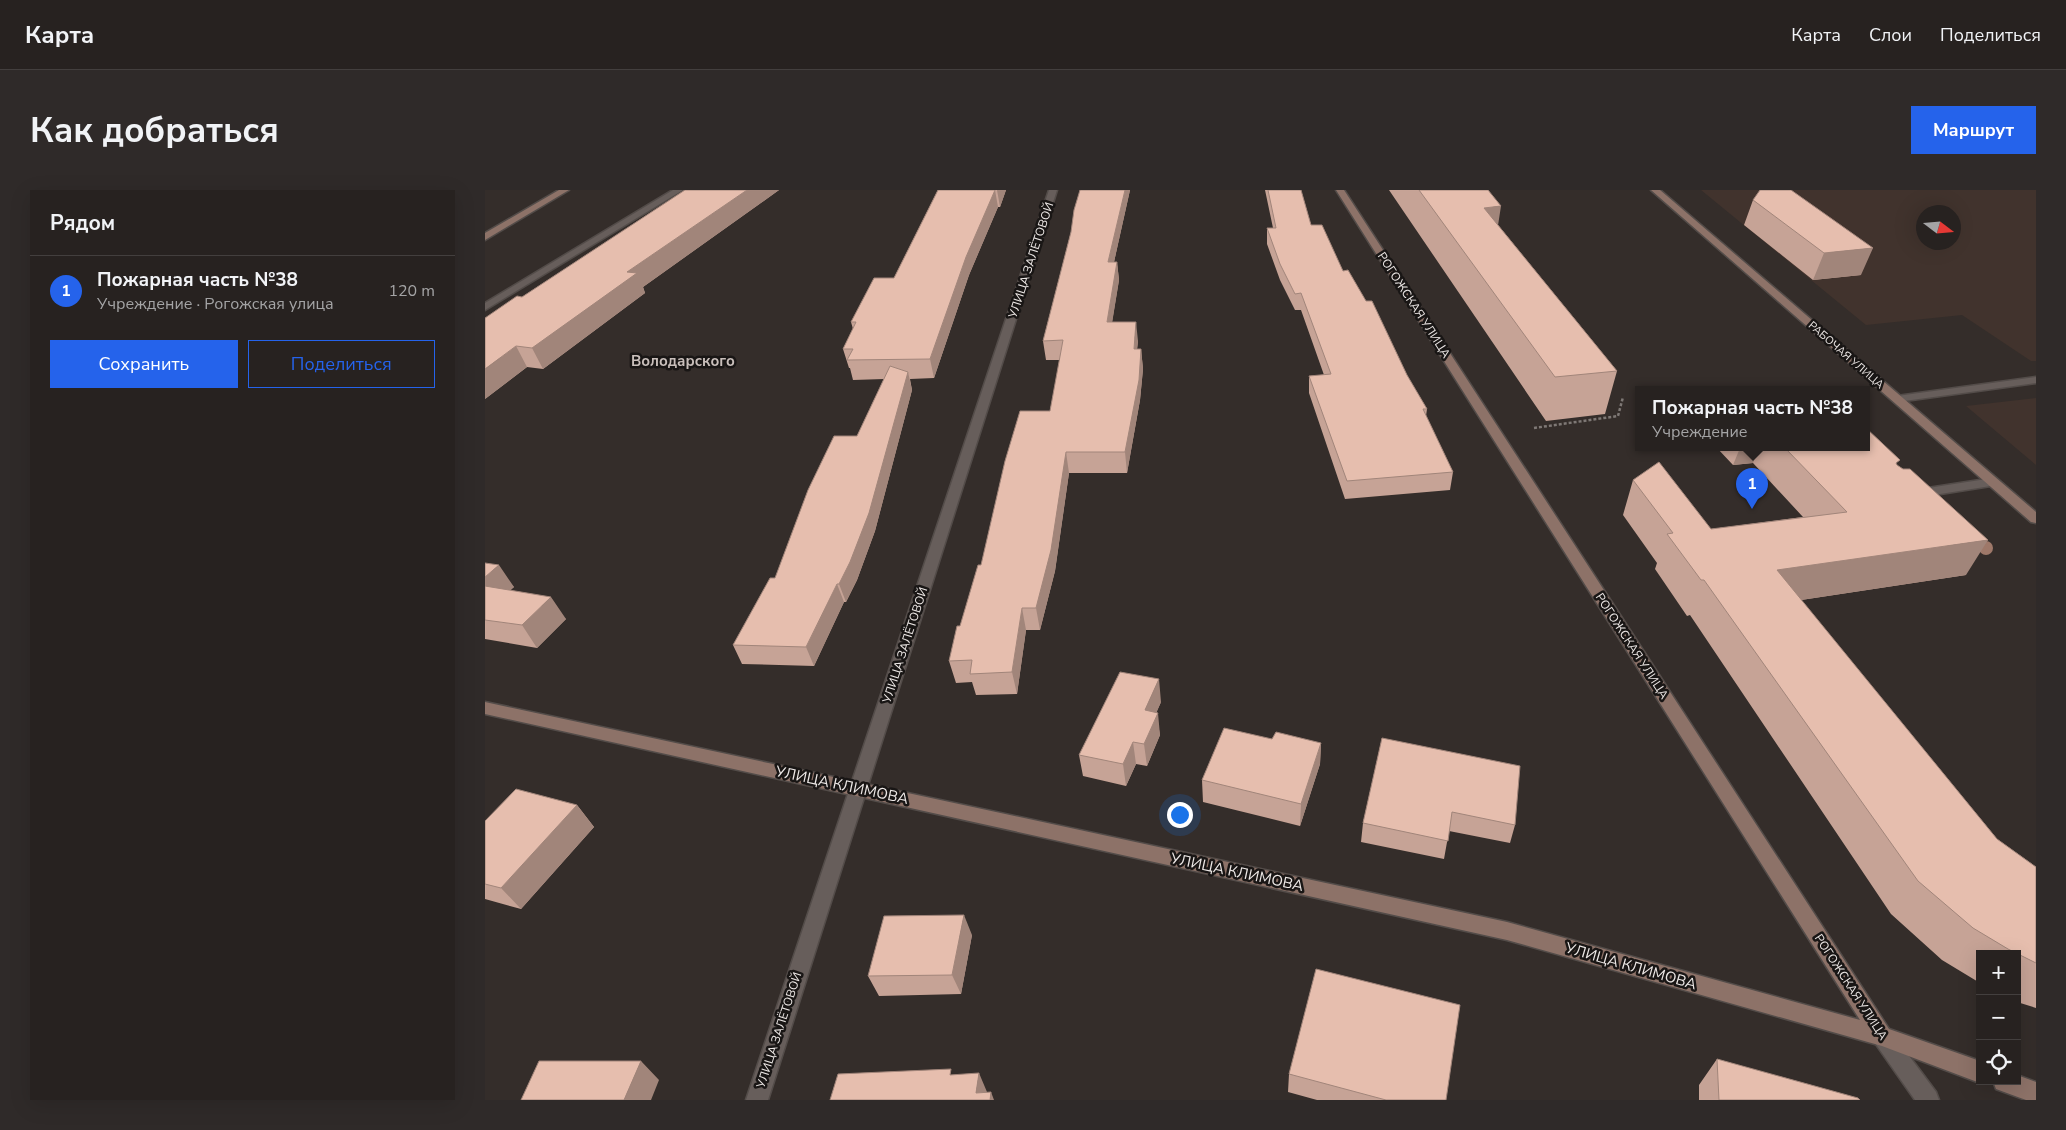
<!DOCTYPE html>
<html lang="ru">
<meta charset="utf-8">
<style>
body{margin:0;font-family:"Nunito Sans",sans-serif;background:#2f2a29;color:#f1f3f6}
.controls{position:absolute;right:15px;bottom:15px;display:grid;overflow:hidden;border-radius:0px;box-shadow:0 5px 20px #0002}
.controls button{width:45px;height:45px;display:grid;place-items:center;padding:0;border:0;border-bottom:1px solid #433f3e;background:#272220;color:#f1f3f6;font:25px sans-serif}
.compass{position:absolute;left:1431px;top:15px;width:45px;height:45px;border-radius:50%;background:#272220;box-shadow:0 5px 20px #0002;rotate:106deg}
.you{position:absolute;left:694px;top:624px;width:18px;height:18px;margin:-12px;border:4px solid #fff;border-radius:50%;background:#1a73e8;box-shadow:0 0 0 8px #1a73e833}
.badge{display:grid;place-items:center;width:32px;height:32px;border-radius:50%;background:#2563eb;color:#fff;font-size:16px;font-weight:700}
.pin{position:absolute;translate:-50% -41px;filter:drop-shadow(0 1px 2px #0008)}
.pin::after{content:'';position:absolute;top:26px;width:18px;height:15px;background:inherit;clip-path:polygon(0 0,100% 0,50% 100%)}
.popup{position:absolute;left:1150px;top:196px;width:235px;height:65px;box-sizing:border-box;display:grid;place-content:center;border-radius:0px;background:#272220;filter:drop-shadow(0 1px 4px #0005);font-size:16px;white-space:nowrap;color:#a4a4a5}
.popup b{font-size:19px;color:#f1f3f6}
.popup::after{content:'';position:absolute;left:50%;top:100%;margin-left:-10px;border:10px solid transparent;border-top-color:#272220}
.list{margin:0;padding:0;list-style:none}
h2{display:flex;justify-content:space-between;align-items:center;height:65px;margin:0;padding:0 20px;font-size:21px}
h2 small{font-size:16px;font-weight:400;color:#a4a4a5}
.list li{display:grid;grid-template-columns:32px 1fr auto;gap:15px;align-items:center;box-sizing:border-box;height:70px;padding:0 20px;border-top:1px solid #433f3e}
.list b{display:block;font-size:19px;white-space:nowrap}
.list p{margin:0;font-size:16px;white-space:nowrap;color:#a4a4a5}
.list em{font-size:16px;font-style:normal;color:#a4a4a5}
.actions{display:flex;gap:10px;padding:15px 20px}
.actions a{flex:1;padding:11px 0;border:1px solid #2563eb;border-radius:0px;text-align:center;font-size:18px;color:#2563eb}
.actions .main{background:#2563eb;color:#fff}
.icon{flex:none;width:28px;height:28px;fill:none;stroke:currentColor;stroke-width:2;stroke-linecap:round;stroke-linejoin:round}
.map{position:relative;flex:none;width:1551px;height:910px;overflow:hidden;border-radius:0px}
header{display:flex;align-items:center;gap:30px;box-sizing:border-box;height:70px;padding:0 25px;background:#272220;border-bottom:1px solid #433f3e}
header strong{font-size:24px}
nav{display:flex;gap:28px;margin-inline-start:auto;font-size:18px}
.intro{display:flex;align-items:center;justify-content:space-between;box-sizing:border-box;height:120px;padding:0 30px}
h1{margin:0;font-size:35px}
.button{padding:12px 22px;border-radius:0px;background:#2563eb;color:#fff;font-size:18px;font-weight:700}
main{display:flex;gap:30px;padding:0 30px}
aside{flex:1;background:#272220;border-radius:0px;box-shadow:0 5px 20px #0002}
.map>svg:first-child{display:block}
.built{fill:#41332d;fill-rule:evenodd}
.lines{fill:none;stroke-linecap:round;stroke-linejoin:round}
.lane-casing{stroke:#534c49;stroke-width:3}
.street-casing{stroke:#534c49;stroke-width:3}
.secondary-casing{stroke:#534c49;stroke-width:3}
.path{stroke:#7e7875;stroke-width:2.5;stroke-dasharray:3 2;stroke-linecap:butt}
.lane{fill:#675e5b;fill-rule:evenodd}
.street{fill:#675e5b;fill-rule:evenodd}
.secondary{fill:#8d7268;fill-rule:evenodd}
.tree{fill:#9e7869}
.wall{fill:#c6a396}
.shaded-wall{fill:#a1857a}
.building{fill:#e6beae;stroke:#a1857a}
.labels{text-anchor:middle;dominant-baseline:central;stroke-width:5;stroke-linejoin:round;paint-order:stroke}
.far-street-label{font-size:11px;fill:#eee9e7;stroke:#191615}
.street-label{font-size:12px;fill:#eee9e7;stroke:#191615}
.far-district-label{font-size:15px;font-weight:bold;fill:#c9bfbb;stroke:#191615}
.near-street-label{font-size:15px;fill:#eee9e7;stroke:#191615}
</style>
<header>
<strong>Карта</strong>
<nav><a>Карта</a><a>Слои</a><a>Поделиться</a></nav>
</header>
<div class="intro"><h1>Как добраться</h1><a class="button">Маршрут</a></div>
<main>
<aside>
<h2>Рядом<small></small></h2>
<ul class="list">
<li><span class="badge">1</span><div><b>Пожарная часть №38</b><p>Учреждение · Рогожская улица</p></div><em>120 m</em></li>
</ul>
<div class="actions"><a class="main">Сохранить</a><a>Поделиться</a></div>
</aside>
<div class="map">
<svg width="1551" height="910" viewBox="0 0 1551 910">
<rect width="100%" height="100%" fill="#342d2a"/>
<path class="built" d="M1216,0H1551V171H1546L1477,125L1381,135ZM1438,22H1468V52H1438Z
M1551,208V275L1481,216Z"/>
<g class="lines">
<g class="lane-casing">
<path id="lane" d="M188,0H198L0,120V113Z
M1508,288L1514,292L1512,295L1430,308L1424,304L1430,300Z"/>
</g>
<g class="street-casing">
<path id="street" d="M564,0H572L283,910H261Z
M1551,187V193L1412,212L1406,209L1412,206Z
M1397,836L1404,839L1451,902L1454,910H1430L1390,853L1387,846L1390,839Z"/>
</g>
<g class="secondary-casing">
<path id="secondary" d="M74,0H84L0,50V43Z
M851,0H859L1404,839L1495,871V891H1498L1495,893L1397,856L1022,750L0,524V512L1022,732L1375,830Z
M1166,0H1175L1551,322V333L1546,332Z
M1532,885L1551,892V910H1541L1511,899L1508,891H1532Z"/>
</g>
<path class="path" d="M1049,238L1133,226L1138,207"/>
<use href="#lane" class="lane"/>
<use href="#street" class="street"/>
<use href="#secondary" class="secondary"/>
</g>
<circle class="tree" cx="1501" cy="358" r="7"/>
<path class="wall" d="M200,0H294L158,97L160,103L58,179L42,177L0,209L37,107Z
M453,0H521L515,17H513L484,85L449,188L425,189L427,200L390,341L372,390L361,412H359L329,476L257,474L248,455L290,388L372,246L399,189L368,190L365,178H364L358,159L368,139L366,132L409,88Z
M595,0H645L629,72H632L634,90L627,132L653,151L652,159H656L658,179L655,210L642,283H584L570,381L555,440H541L532,504L491,505L487,492L471,493L464,471L475,436L496,375L565,221L575,170H561L558,151L586,42Z
M780,0H816L826,35L858,81L942,219L941,226L968,282L965,300L860,309L824,203V186L839,185L816,120H810L795,90L782,54V38H788Z
M904,0H1003L1013,35L1132,181L1120,224L1061,231Z
M1268,10L1376,85L1328,90L1259,35Z
M1232,258H1381L1412,275L1481,385L1316,410L1512,649L1551,677V818L1532,812V764H1495V793L1457,770L1406,724L1205,425L1202,426L1170,379L1172,373L1138,325L1148,290L1226,339L1318,327L1268,273L1248,275Z
M0,373L29,397L25,400L81,429L52,458L0,449Z
M676,512L671,523L675,545L662,576L651,574L641,596L598,586L594,565Z
M897,548L1030,635L1025,653L964,641L959,669L876,652L878,633Z
M836,553L835,574L815,636L718,612L717,590Z
M92,615L109,637L36,719L0,709V631Z
M487,745L476,804L394,806L383,786Z
M1232,869L1375,910H1214V895Z
M804,884L961,910H832L803,902Z"/>
<path class="shaded-wall" d="M262,0H294L158,97L160,103L58,179L47,158L142,82Z
M510,0L513,17L484,85L449,188L445,169L481,67Z
M512,0H521L515,17Z
M640,0H645L625,90L623,72Z
M1016,16L1010,55L999,18Z
M1388,58L1376,85L1328,90L1339,63Z
M632,72L634,90L624,152L622,132Z
M651,132L653,151L650,179L649,159Z
M31,156L42,177L0,209V179Z
M656,159L658,179L655,210L642,283L640,262Z
M423,182L427,200L390,341L372,390L361,412L354,394Z
M1255,258H1274L1268,273L1248,275Z
M581,262L584,283L570,381L555,440L551,418Z
M1503,350L1481,385L1276,416L1292,380Z
M14,375L29,397L8,417L0,406V387Z
M352,394L359,412L329,476L321,457Z
M66,407L81,429L52,458L37,435Z
M537,418L541,440L532,504L527,482Z
M674,489L676,512L663,542L660,520Z
M673,523L675,545L662,576L659,554Z
M648,552L651,574L641,596L638,574Z
M836,553L835,574L815,636L816,614Z
M92,615L109,637L36,719L16,698Z
M479,725L487,745L476,804L467,785Z
M156,871L174,890L166,910H139Z
M494,883L502,902L501,910L491,903Z
M506,902L509,910H505Z"/>
<path class="building" d="M200,0H262L142,82L152,83L47,158L31,156L0,179V128L32,106L37,107Z
M453,0H510L481,67L445,169L362,170L368,159H358L371,132H366L389,88H409Z
M595,0H640L623,72H632L622,132H651L649,159H656L654,190L640,262H581L566,360L551,418H537L527,482L485,484L487,470L464,471L472,436H475L493,375H496L520,271L535,221H565L578,150L558,151L586,42L589,20Z
M783,0H816L826,35H837L858,81L863,80L881,111H887L922,185L942,219H938L968,282L862,291L824,186L846,184L816,103L810,104L795,74L782,38H791Z
M934,0H1003L1016,16L999,18L1132,181L1070,187Z
M1275,0H1306L1388,58L1339,63L1268,10Z
M405,176L423,182L384,323L365,372L354,394H352L321,457L248,455L285,388H290L323,300L349,246H372Z
M1336,197L1339,200H1311Z
M1381,238L1415,270L1411,273L1412,275L1418,279H1425L1503,350L1292,380L1512,649L1551,677V773L1523,759L1488,738L1433,691L1219,390H1216L1182,344L1188,343L1148,290L1174,272L1226,339L1362,322L1300,258H1381Z
M0,373L14,375L0,387Z
M0,396L66,407L37,435L0,430Z
M635,482L674,489L660,520L673,523L659,554L648,552L638,574L594,565Z
M739,538L787,549L791,542L836,553L816,614L717,590Z
M897,548L1035,576L1030,635L967,622L963,651L878,633Z
M31,599L92,615L16,698L0,694V631Z
M479,725L467,785L383,786L399,726Z
M831,779L975,815L961,910H901L804,884Z
M1232,869L1373,908L1375,910H1234Z
M54,871H156L139,910H36Z
M466,879L465,885L494,883L491,903L506,902L505,910H345L353,884Z"/>
<g class="labels">
<g class="far-street-label">
<text transform="translate(1361 165) rotate(41)">РАБОЧАЯ УЛИЦА</text>
</g>
<g class="street-label">
<text transform="translate(546 70) rotate(-72)">УЛИЦА ЗАЛЁТОВОЙ</text>
<text transform="translate(929 115) rotate(57)">РОГОЖСКАЯ УЛИЦА</text>
<text transform="translate(420 455) rotate(-72)">УЛИЦА ЗАЛЁТОВОЙ</text>
<text transform="translate(1147 456) rotate(57)">РОГОЖСКАЯ УЛИЦА</text>
<text transform="translate(1366 797) rotate(57)">РОГОЖСКАЯ УЛИЦА</text>
<text transform="translate(294 840) rotate(-72)">УЛИЦА ЗАЛЁТОВОЙ</text>
</g>
<g class="far-district-label">
<text x="198" y="171">Володарского</text>
</g>
<g class="near-street-label">
<text transform="translate(357 595) rotate(12)">УЛИЦА КЛИМОВА</text>
<text transform="translate(752 682) rotate(12)">УЛИЦА КЛИМОВА</text>
<text transform="translate(1146 776) rotate(16)">УЛИЦА КЛИМОВА</text>
</g>
</g>
</svg>
<div class="controls">
<button>+</button>
<button>−</button>
<button><svg class="icon" aria-label="locate" viewBox="0 0 24 24"><circle cx="12" cy="12" r="6"/><path d="M12 2v4M12 18v4M2 12h4M18 12h4"/></svg></button>
</div>
<svg class="compass" viewBox="-18 -18 36 36"><path d="M0-13l5 13h-10z" fill="#e53935"/><path d="M0 13l5-13h-10z" fill="#a4a4a5"/></svg>
<div class="you"></div>
<div class="pin badge" style="left:1267px;top:319px">1</div>
<div class="popup"><b>Пожарная часть №38</b>Учреждение</div>
</div>
</main>
